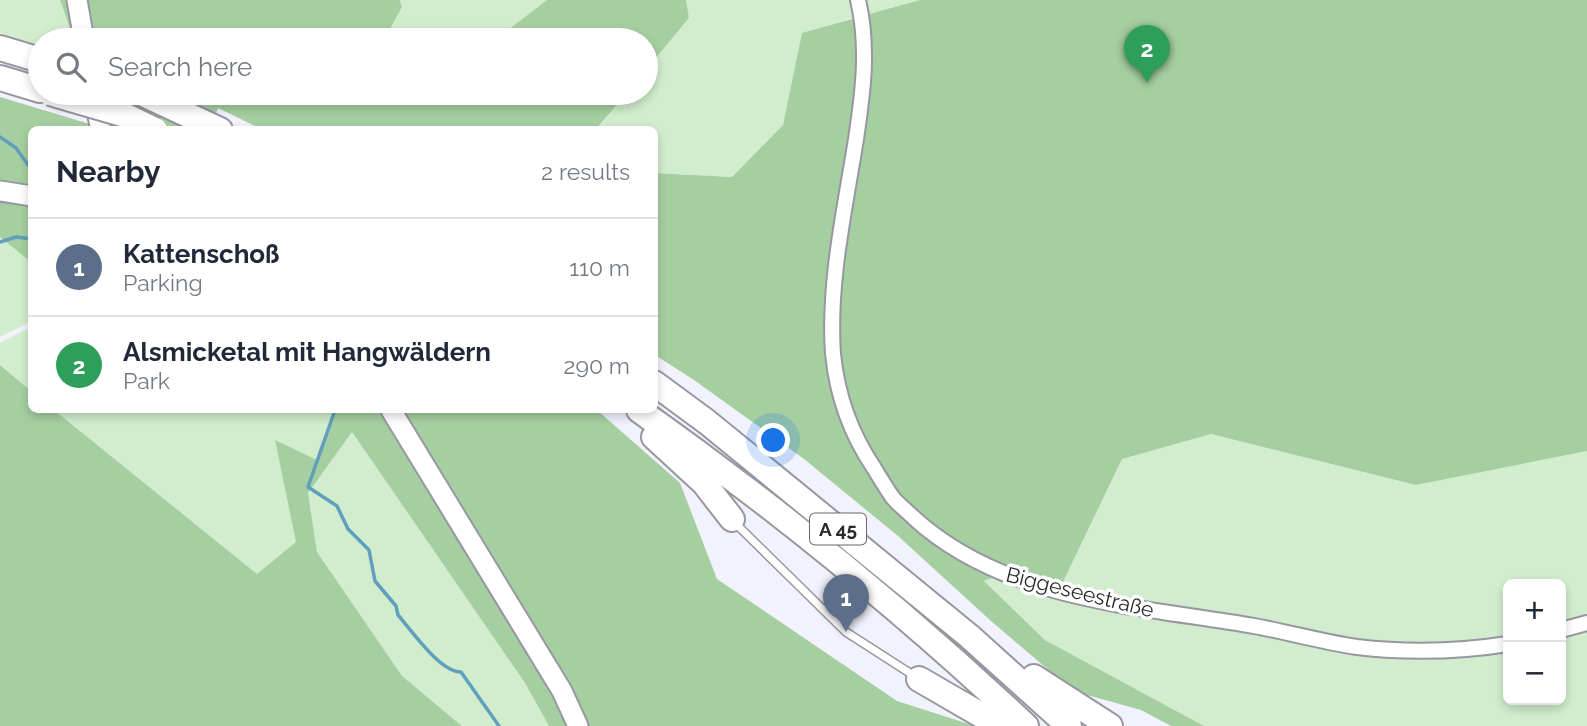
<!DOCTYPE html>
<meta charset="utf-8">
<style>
body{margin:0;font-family:Raleway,sans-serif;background:#f6f6f7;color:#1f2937}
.controls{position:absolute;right:21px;bottom:21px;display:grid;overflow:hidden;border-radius:10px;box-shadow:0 4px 10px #0003}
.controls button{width:63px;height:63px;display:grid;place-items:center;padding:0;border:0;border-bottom:2px solid #e0e1e3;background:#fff;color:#1f2937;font:35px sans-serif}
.you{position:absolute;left:774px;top:441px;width:24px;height:24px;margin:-18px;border:5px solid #fff;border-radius:50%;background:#1a73e8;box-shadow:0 0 0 10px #1a73e833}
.badge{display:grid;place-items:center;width:46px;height:46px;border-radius:50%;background:#ba293e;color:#fff;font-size:23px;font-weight:700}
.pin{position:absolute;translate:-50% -58px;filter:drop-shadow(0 2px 4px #0008)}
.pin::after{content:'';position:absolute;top:37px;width:24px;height:21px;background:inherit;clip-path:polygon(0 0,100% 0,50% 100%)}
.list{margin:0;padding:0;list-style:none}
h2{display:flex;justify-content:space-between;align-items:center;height:91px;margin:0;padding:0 28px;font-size:30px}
h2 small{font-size:23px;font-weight:400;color:#747a83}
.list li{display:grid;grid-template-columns:46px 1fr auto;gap:21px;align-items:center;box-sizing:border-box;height:98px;padding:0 28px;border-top:2px solid #e0e1e3}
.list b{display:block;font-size:26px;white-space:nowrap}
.list p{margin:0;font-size:23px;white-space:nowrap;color:#747a83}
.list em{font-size:23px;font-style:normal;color:#747a83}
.icon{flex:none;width:38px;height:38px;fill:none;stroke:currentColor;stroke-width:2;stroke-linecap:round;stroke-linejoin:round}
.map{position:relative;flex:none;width:1587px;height:726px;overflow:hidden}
.search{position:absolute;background:#fff;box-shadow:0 4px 10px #0003;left:28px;top:28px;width:630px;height:77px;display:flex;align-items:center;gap:18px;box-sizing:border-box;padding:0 24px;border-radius:38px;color:#747a83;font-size:26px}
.panel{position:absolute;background:#fff;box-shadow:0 4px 10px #0003;left:28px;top:126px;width:630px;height:287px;border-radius:10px}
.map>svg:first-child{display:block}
.green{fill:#d1edcd}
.forest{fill:#a6cfa1}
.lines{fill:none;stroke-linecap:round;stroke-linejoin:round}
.stream{stroke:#60a0bc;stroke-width:3.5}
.lane-casing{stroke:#9697a0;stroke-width:10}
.street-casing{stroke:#9697a0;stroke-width:18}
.secondary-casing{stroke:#9697a0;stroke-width:23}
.highway-casing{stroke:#9697a0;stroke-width:28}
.lane{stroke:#fff;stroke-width:7}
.street{stroke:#fff;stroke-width:14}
.secondary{stroke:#fff;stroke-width:19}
.highway{stroke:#fff;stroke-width:24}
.highway-bridge-casing{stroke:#9697a0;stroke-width:28;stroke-linecap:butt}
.highway-bridge{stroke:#fff;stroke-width:24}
.labels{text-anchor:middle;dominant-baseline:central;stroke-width:7;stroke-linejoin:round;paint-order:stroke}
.shield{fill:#fff;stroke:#69696c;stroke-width:2}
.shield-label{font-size:19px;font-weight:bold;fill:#29292d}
.street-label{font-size:21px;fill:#29292d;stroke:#fff}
</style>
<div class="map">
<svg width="1587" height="726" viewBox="0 0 1587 726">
<rect width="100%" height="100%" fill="#f1f2fc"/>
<path class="green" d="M0,0H60L74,40H40V45L0,33Z
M400,0H547L495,40H384L402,7Z
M686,0H855L859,16L802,34L783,125L732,177L655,173L654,130H596L627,93H646V70L689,18Z
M861,0H920L865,17Z
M0,237L32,262L31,318L26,324L0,337Z
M31,327V391L0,365V343Z
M54,410H336L317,461L275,441L297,542L257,574Z
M352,432L525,683L549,726H462L402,676L317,552L308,493Z
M1211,434L1416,485L1587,451V621L1561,628V584H1508V642L1467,647L1357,644L1060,588L1122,459Z
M998,575L1305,641L1508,647V700H1561V633L1587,626V726H1204L1045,640L984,581Z"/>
<path class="forest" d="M60,0H400L402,7L384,40H74Z
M547,0H686L689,18L646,70V40H495Z
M920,0H1587V451L1416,485L1211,434L1122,459L1060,588L1005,573L984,581L1045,640L1204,726H1171L1141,710L1073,691L991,621L898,536L804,459L694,380L655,355L654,173L732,177L783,125L802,33Z
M87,93H627L596,129H261L218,108L210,129L32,130L31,262L0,237V97L93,125Z
M0,365L31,391L32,410H54L257,574L296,542L275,440L317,460L336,410H597L680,483L717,579L897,701L975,726H549L525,683L352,432L308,493L317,552L402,676L462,726H0Z"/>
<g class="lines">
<path class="stream" d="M0,137L16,148L28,165
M0,242L16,237L32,239
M335,410L308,487L337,506L348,529L369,550L375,581L396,606L398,615C412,631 440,672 461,672L499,726"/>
<g class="lane-casing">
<path id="lane" d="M734,522L846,632L916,677"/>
</g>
<g class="street-casing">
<path id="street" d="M858,0C869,47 863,92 856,139C845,209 828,282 833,354C837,394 851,434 874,468C880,478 886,488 893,498C899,505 907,511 914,518C1005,601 1139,606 1254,626C1288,632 1322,642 1357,647C1408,653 1457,652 1508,644
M1561,630L1587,623"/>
</g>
<g class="secondary-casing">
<path id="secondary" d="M77,0L84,40
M93,93L101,130
M0,191L32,196
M391,410L562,691L578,726"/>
</g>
<g class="highway-casing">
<path id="highway" d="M0,48L40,60
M0,78L40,90
M141,93L220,130
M654,383L707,422L969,636L1069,726
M639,410C774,506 905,612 1026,726
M654,437L704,483L732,519
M1034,677L1110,726
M919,679L1000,726"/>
</g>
<use href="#lane" class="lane"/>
<use href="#street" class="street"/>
<use href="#secondary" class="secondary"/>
<use href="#highway" class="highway"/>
<g class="highway-bridge-casing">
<path id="highway-bridge" d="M50,93L122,114L155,130"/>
</g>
<use href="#highway-bridge" class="highway-bridge"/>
</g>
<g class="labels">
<rect class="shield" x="810" y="513.5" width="56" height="31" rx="5"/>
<g class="shield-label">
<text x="838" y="529">A 45</text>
</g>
<g class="street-label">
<text transform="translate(1080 592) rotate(14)">Biggeseestraße</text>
</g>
</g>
</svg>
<div class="controls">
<button>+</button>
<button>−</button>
</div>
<div class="you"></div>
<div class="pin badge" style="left:846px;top:632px;background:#5c6f8a">1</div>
<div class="pin badge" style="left:1147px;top:83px;background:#2e9e5b">2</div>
<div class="search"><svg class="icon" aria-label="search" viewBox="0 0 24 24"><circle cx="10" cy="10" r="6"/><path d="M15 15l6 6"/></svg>Search here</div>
<section class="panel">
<h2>Nearby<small>2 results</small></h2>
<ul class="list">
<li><span class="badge" style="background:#5c6f8a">1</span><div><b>Kattenschoß</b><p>Parking</p></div><em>110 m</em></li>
<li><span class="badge" style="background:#2e9e5b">2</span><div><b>Alsmicketal mit Hangwäldern</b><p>Park</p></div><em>290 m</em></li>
</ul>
</section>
</div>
